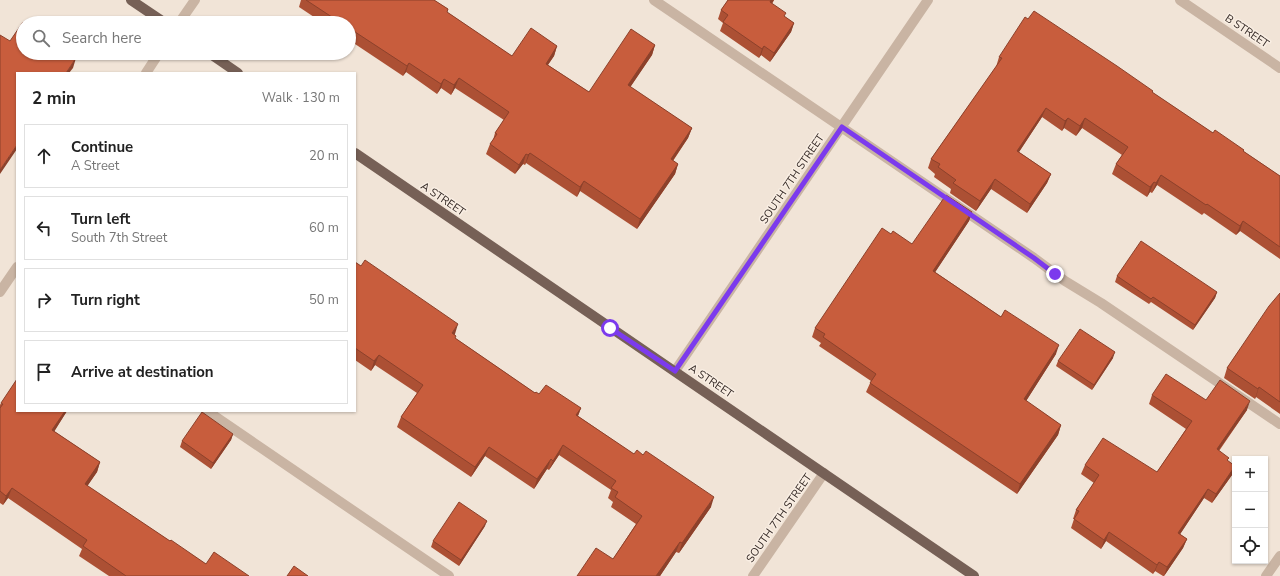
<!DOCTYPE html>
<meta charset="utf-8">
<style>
body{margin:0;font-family:"Nunito Sans",sans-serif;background:#f6f6f6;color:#222}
.controls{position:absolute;right:12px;bottom:12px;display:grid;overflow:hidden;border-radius:0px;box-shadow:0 1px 3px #0004}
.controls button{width:36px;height:36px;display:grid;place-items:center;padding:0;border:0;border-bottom:1px solid #e0e0e0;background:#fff;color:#222;font:20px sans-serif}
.stop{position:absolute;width:12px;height:12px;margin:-9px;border:3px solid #7c3aed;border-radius:50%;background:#fff}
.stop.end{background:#7c3aed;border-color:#fff;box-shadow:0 1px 4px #0008}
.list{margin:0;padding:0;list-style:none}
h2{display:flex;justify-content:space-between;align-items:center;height:52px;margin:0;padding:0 16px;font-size:17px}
h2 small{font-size:13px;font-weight:400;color:#767676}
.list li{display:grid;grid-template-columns:26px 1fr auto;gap:12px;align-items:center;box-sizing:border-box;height:64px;margin:0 8px 8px;padding:0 8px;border:1px solid #e0e0e0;border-radius:0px}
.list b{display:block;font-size:15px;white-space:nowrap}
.list p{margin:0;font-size:13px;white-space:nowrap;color:#767676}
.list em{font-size:13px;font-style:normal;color:#767676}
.icon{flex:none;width:22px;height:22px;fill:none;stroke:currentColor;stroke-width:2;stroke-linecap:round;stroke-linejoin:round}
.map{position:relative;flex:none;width:1280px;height:576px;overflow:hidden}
.search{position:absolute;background:#fff;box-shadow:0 1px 3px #0004;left:16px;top:16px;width:340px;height:44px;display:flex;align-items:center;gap:10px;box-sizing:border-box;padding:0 14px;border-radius:22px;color:#767676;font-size:15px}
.panel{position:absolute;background:#fff;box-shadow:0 1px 3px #0004;left:16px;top:72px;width:340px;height:340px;border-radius:0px}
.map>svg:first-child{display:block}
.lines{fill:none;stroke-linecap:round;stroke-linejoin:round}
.minor{stroke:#c9b4a3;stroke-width:10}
.major{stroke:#766056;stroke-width:10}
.wall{fill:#ac5034}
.shaded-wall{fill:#8c412b}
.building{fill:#c85d3d;stroke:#8c412b}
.route{stroke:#7c3aed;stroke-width:5}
.labels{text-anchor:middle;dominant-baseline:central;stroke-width:3;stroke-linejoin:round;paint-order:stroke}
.street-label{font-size:11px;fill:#342925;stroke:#f9eee3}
</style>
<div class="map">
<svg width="1280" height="576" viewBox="0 0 1280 576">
<rect width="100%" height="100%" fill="#f1e4d7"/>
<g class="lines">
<path class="minor" d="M654,0L1034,258L1065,281L1101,303L1280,424
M1180,0L1280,68
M179,23L195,0
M146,73L159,53
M0,292L17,267
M675,371L928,0
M207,411L449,576
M753,576L824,473
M1266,576L1280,556"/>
<path class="major" d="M131,0L165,23
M209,53L238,73
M355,153L974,576"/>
</g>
<path class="wall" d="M301,0H434L448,9L447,12L512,56L557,46L554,56L548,65L589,92L655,45L652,55L630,87L692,128L688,138L673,161L678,164L675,174L637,229L580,191L577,197L526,163L525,165L523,164L515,174L486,154L490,144L493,140L495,133L504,120L455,88L451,95L441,88L437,94L406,72L403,76L349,40V23H323L299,7Z
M728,0H774L772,4L785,17L794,23L791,32L770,62L761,55L759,58L720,31L723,23L718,19L721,10Z
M999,57L1153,93L1213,133L1244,150L1243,151L1280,176V259L1240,231L1236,235L1204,213L1202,215L1157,185L1152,193L1150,192L1147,197L1112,174L1116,164L1122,155L1082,128L1076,136L1064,128L1062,131L1042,117L1019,152L1051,174L1047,183L1027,213L991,189L976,211L950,193L951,189L934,177L935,174L928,168L931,159L996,67Z
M972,212L969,221L935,272L1056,354L1026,401L1061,425L1058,435L1017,494L866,392L871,381L819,346L821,343L812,337L815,328L891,234L912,244Z
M355,262L455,334L454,335L455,338L535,393L539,394L581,408L578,416L711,507L679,553L676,552L660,576H577L613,559L636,524L611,507L613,502L608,498L611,490L559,455L549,470L547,469L534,489L485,456L471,477L397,427L401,417L417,393L375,365L371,371L355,360Z
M1117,276L1217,292L1215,298L1193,330L1151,302L1149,304L1115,282Z
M1280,293V414L1256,397L1255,399L1224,378L1227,368Z
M1113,358L1092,390L1056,366L1058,361Z
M1152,395L1206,400L1247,410L1219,451L1228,461L1235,467L1232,475L1212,503L1204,498L1180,534L1187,539L1183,548L1164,576H1163L1155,571L1153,574L1106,541L1101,549L1071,528L1074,519H1073L1076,510L1094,483L1081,474L1085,465L1157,472L1186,429L1149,404Z
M1,403L17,411H67L54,431L100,462L97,472L87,486L170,541L206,564L249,576H109L79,556L82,549L8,498L3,505L0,503V405Z
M233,434L231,440L211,469L180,447L182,441Z
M485,526L459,566L431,547L433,541Z"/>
<path class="shaded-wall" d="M771,0H774L766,12L770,2Z
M794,23L791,32L770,62L774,53Z
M655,45L652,55L625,95L628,85Z
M557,46L554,56L542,73L546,64Z
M764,46L761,55L759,58L762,49Z
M76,58L73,68L69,73H66Z
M409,63L406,72L403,76L407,66Z
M459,78L455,88L451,95L454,85Z
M444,79L441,88L437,94L441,84Z
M1046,108L1042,117L1013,161L1017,151Z
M1068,118L1064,128L1062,131L1065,121Z
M1085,118L1082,128L1076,136L1080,126Z
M692,128L688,138L667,169L671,159Z
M17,145V149L0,174V170Z
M530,153L526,163L525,165L528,155Z
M526,154L523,164L515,174L519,165Z
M678,164L675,174L637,229L640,219Z
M1051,174L1047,183L1027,213L1030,204Z
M1161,175L1157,185L1152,193L1156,183Z
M995,179L991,189L976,211L980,201Z
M584,181L580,191L577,197L580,187Z
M1154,182L1150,192L1147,197L1150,187Z
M972,212L969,221L930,280L933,271Z
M1243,221L1240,231L1236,235L1240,226Z
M1217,292L1215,298L1193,330L1195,325Z
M458,324L455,334L448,343L452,333Z
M1059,345L1056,354L1021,409L1024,399Z
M1115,352L1113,358L1092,390L1094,385Z
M379,355L375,365L371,371L374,361Z
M1259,387L1256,397L1255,399L1258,389Z
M1250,401L1247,410L1213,458L1217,449Z
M581,408L577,418L576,415Z
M65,411H67L49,440L52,430Z
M1061,425L1058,435L1017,494L1020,484Z
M233,434L231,440L211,469L213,463Z
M563,445L559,455L549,470L553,461Z
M489,447L485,456L471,477L475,467Z
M551,459L547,469L534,489L537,479Z
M100,462L97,472L82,494L85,484Z
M1235,466L1232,475L1212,503L1216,494Z
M12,488L8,498L3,505L6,496Z
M1208,489L1204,498L1175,542L1180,530Z
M714,497L711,507L679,553L682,543Z
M487,521L485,526L459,566L461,560Z
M1109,532L1106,541L1101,549L1104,540Z
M1187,539L1183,548L1164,576L1167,567Z
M680,542L676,552L660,576H656Z
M1159,562L1155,571L1153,574L1157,565Z"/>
<path class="building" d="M306,0H434L448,9L447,12L512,56L531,28L557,46L546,64L589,92L631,29L655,45L628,85L692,128L671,159L678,164L640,219L584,181L580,187L530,153L528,155L526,154L519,165L490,144L497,134L495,133L509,112L459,78L454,85L444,79L441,84L409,63L407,66L349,28V23H341Z
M728,0H771L770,2L786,13L784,16L794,23L774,53L764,46L762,49L723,22L728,15L721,10Z
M1034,11L1117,66L1153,91L1152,92L1213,133L1215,130L1244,150L1243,151L1280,176V247L1243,221L1240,226L1207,204L1206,205L1161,175L1156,183L1154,182L1150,187L1116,164L1128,147L1085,118L1080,126L1068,118L1065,121L1046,108L1017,151L1051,174L1030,204L995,179L980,201L953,183L956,180L938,167L940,164L931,159L1002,58L999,57L1025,17L1028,19Z
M23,22L24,23H23V53H69L76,58L66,73H17V145L0,170V35L10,41Z
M946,195L972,212L933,271L1001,317L1005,310L1059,345L1024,399L1061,425L1020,484L870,383L876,374L823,337L825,334L815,328L882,228L891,234L893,231L912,244Z
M1141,241L1217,292L1195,325L1153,297L1151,299L1117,276Z
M365,260L458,324L452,333L456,336L455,338L535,393L536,392L539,394L546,385L581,408L576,415L634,454L637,450L643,455L646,451L714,497L682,543L680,542L656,576H577L596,548L613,559L642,516L615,497L618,492L611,488L616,481L563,445L553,461L551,459L537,479L489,447L475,467L401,417L423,385L379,355L374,361L355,348V262L361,266Z
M1280,293V402L1259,387L1258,389L1227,368L1269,306Z
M1080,329L1115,352L1094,385L1058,361Z
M1166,374L1206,400L1220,380L1250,401L1217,449L1229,458L1227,460L1235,466L1216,494L1208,489L1180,530L1178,533L1187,539L1167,567L1159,562L1157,565L1109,532L1104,540L1074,519L1079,511L1076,510L1099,475L1085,465L1103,438L1157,472L1192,421L1152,395Z
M17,379V411H65L52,430L100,462L85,484L170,541L171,540L206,564L214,552L249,576H126L83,546L87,540L12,488L6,496L0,491V408L3,404L1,403Z
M202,412L233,434L213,463L182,441Z
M459,502L487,521L461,560L433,541Z
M294,566L308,576H287Z"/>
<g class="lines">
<path class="route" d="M610,328L675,371L842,127L1034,258L1055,274"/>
</g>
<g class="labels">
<g class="street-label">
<text transform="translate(1247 31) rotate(34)">B STREET</text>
<text transform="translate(792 179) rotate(-56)">SOUTH 7TH STREET</text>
<text transform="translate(443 199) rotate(34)">A STREET</text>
<text transform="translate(711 381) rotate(34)">A STREET</text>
<text transform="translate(779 518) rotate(-55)">SOUTH 7TH STREET</text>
</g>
</g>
</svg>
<div class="controls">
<button>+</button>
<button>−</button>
<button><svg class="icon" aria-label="locate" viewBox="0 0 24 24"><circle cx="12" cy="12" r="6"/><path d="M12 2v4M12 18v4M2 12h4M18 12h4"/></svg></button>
</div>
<div class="stop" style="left:610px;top:328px"></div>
<div class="stop end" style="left:1055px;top:274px"></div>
<div class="search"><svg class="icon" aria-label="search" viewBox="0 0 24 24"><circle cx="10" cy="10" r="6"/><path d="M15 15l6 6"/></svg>Search here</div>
<section class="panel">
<h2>2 min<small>Walk · 130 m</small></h2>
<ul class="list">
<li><svg class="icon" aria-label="ahead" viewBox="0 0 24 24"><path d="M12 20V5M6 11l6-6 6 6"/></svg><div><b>Continue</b><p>A Street</p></div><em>20 m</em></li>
<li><svg class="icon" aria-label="left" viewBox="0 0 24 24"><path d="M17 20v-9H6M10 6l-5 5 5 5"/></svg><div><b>Turn left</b><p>South 7th Street</p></div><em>60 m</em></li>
<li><svg class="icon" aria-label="right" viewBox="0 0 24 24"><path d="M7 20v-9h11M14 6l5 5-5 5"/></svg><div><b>Turn right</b></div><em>50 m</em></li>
<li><svg class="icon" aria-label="arrive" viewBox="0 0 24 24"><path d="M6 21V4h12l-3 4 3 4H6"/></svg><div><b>Arrive at destination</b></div></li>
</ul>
</section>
</div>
